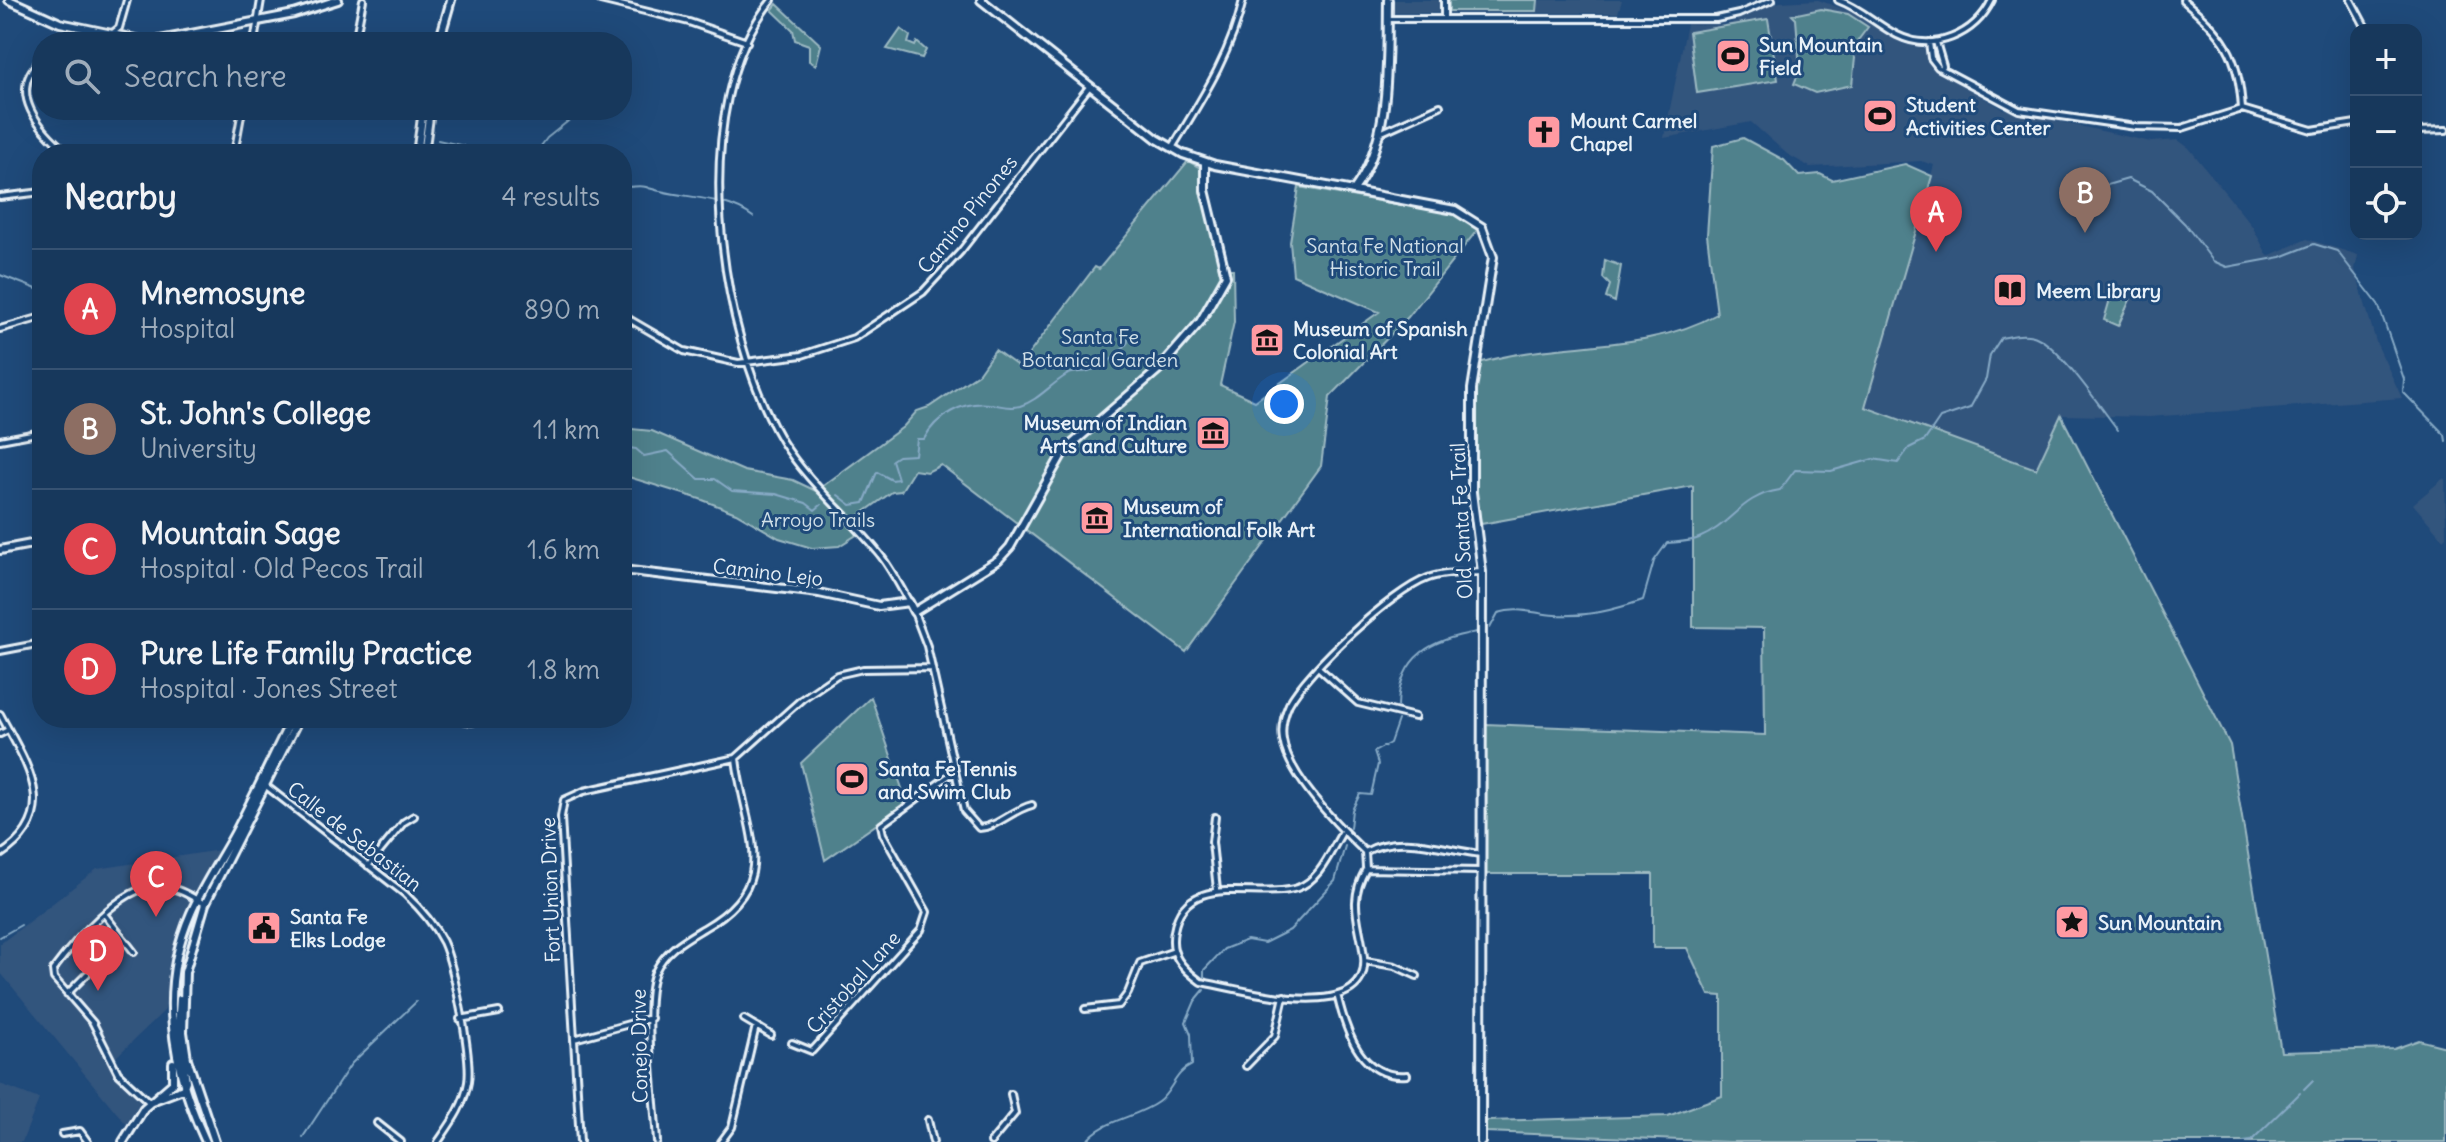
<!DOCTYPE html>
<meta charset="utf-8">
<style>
body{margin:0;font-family:Delius,sans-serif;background:#244365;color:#f1f3f6}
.controls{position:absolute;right:24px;top:24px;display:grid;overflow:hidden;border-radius:16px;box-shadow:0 8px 32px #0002}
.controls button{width:72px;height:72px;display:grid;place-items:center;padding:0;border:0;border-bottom:2px solid #365272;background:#17385c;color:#f1f3f6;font:40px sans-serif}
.you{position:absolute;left:1284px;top:404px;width:28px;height:28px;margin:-20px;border:6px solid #fff;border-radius:50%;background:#1a73e8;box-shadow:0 0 0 12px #1a73e833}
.badge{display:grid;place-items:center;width:52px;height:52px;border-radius:50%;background:#ff9aa2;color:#fff;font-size:26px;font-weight:700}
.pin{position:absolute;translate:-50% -66px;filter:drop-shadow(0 2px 4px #0008)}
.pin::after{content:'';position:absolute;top:42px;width:28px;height:24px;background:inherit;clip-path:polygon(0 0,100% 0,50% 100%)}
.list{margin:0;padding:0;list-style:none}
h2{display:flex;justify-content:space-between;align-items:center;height:104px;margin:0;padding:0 32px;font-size:34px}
h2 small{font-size:26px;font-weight:400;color:#9eacbb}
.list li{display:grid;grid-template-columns:52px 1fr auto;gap:24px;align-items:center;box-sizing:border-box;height:120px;padding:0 32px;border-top:2px solid #365272}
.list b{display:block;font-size:30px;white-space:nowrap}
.list p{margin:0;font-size:26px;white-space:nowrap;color:#9eacbb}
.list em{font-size:26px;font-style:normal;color:#9eacbb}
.icon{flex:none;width:44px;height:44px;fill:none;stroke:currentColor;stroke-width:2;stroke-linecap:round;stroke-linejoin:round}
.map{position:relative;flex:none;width:2446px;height:1142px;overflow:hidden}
.search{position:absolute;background:#17385c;box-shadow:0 8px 32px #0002;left:32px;top:32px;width:600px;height:88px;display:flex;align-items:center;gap:20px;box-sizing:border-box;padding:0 28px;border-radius:32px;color:#9eacbb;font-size:30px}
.panel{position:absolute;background:#17385c;box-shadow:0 8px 32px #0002;left:32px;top:144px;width:600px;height:584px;border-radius:32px}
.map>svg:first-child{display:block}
.built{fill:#33547d}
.green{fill:#50818c;stroke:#9cb9c2;stroke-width:2}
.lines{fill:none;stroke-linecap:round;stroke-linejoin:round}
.stream{stroke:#87aac6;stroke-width:2}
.street-casing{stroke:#e8f1f8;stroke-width:10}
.secondary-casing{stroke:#e8f1f8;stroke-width:12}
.street{stroke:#1f4a7a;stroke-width:4}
.secondary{stroke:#1f4a7a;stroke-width:6}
.labels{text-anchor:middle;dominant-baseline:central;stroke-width:6;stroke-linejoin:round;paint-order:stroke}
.poi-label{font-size:20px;font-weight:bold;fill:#e8f1f8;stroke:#1f4a7a;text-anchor:start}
.street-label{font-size:20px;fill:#e8f1f8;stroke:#1f4a7a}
.park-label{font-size:20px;fill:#d1e0e8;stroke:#1f4a7a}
</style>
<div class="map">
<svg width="2446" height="1142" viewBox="0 0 2446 1142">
<rect width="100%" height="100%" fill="#1f4a7a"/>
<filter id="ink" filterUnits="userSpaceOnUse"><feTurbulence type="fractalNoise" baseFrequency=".0125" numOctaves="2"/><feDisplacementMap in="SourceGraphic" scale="16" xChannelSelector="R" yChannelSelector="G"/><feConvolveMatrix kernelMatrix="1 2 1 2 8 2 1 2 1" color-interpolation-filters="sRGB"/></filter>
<g filter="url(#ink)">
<path class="built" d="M1392,0H1622L1618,13H1393Z
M1818,0L1857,14L1903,44L1925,48L1929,60L1956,82L2003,109L2151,142L2178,140L2189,148L2252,226L2268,256L2307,239L2358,255L2355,269L2376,342L2402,398L2149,417L2061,415L2036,469L1864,407L1934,165L1921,161L1810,167L1787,154L1751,122L1664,138L1687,24L1726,25L1780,2Z
M2445,477L2446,536L2443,539L2413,504Z
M220,850L181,924L170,963L165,1010L115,1058L140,1102L126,1124L0,972V944L97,869Z
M0,1084L39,1099L22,1142H0Z"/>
<path class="green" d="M1449,0H1538L1537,11H1449Z
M777,4L821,45L816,65L809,61V45L795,40L793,30L772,10Z
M1821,9L1848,14L1868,27L1850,51L1855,58L1852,85L1815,93L1794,84L1800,69L1796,19L1792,15Z
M1768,19L1778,80L1697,93L1689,32Z
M901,29L910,36L908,43L915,46L917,42L926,50L922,58L887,49Z
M1743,138L1784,160L1799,176L1820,174L1832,180L1905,164L1932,176L1865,407L2036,469L2061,415L2230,745L2281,1052L2394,1049L2419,1040L2446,1047V1142H1729L1486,1132V1121L1668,1116L1722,1096V996L1709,995L1687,948H1653V874H1486V724L1765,735L1764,628L1693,627V486L1481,524C1472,472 1473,415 1479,363C1557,339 1644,355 1717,314L1707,235L1713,146Z
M1188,161L1200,168V192L1209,211L1223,269H1233L1234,322L1220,385L1255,401L1379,312L1293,275L1290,242L1299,187L1459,215L1478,229L1408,317L1330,397L1321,466L1186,652L941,465L927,472L914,470L901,491L892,492L849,523L858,534L839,546L812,548L779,538L736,513L700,499L622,475V428L652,431L744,471L793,480L816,491L903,427L917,411L929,407L978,374L995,350L1019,367L1095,267L1099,269Z
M1605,260L1621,266L1615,302L1606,298L1610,285L1603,278Z
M2118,297L2130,300L2118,326L2104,320L2110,299Z
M871,697L907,803L825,860L801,763Z"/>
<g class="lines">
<path class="stream" d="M438,140L464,146L472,154
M539,152L549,154
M535,154L547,138L572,118
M622,186C630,188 639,185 646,187C678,199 723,194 753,217
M2071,213L2083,210L2100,187L2128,179L2152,191L2185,224L2213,261L2227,267L2281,257L2314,244L2337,251L2378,304L2404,379L2403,392L2445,435L2446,441
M0,275L42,291
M622,447L636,449L644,456L668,451L699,479H715L732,491L776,494L806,503L815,510L821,505
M838,495L851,505L864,503L877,472L892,480L898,479L892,460L898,456L915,455L917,439H924C936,416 962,401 989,404C1001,405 1008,409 1020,406C1037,401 1049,386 1065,376C1072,371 1080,373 1088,371C1104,367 1119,355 1128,342V329
M1490,628L1498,613C1519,606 1535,614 1555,615C1587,617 1614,610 1643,600L1654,561L1667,543C1677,542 1690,542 1699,538C1733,524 1740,496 1780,490L1795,470L1831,471L1873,459L1898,463L1909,448L1925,440L1940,418L1970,408L1986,379L1990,355L2001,338C2013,336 2027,332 2038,338C2061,349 2101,408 2118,430
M1398,706C1399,655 1433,639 1477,632
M1350,828L1352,810L1360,794L1371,795L1378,764L1374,752L1390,743L1398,720
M0,937L21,925
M1204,978V970L1224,949L1247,940L1264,943L1290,930L1335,881L1345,846
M2304,1089L2313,1080
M303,1137L351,1064L416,1002
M1086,1142C1101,1120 1136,1118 1158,1102C1172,1092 1174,1073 1192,1065L1191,1034L1186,1022L1195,1001L1204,990
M2244,1142L2251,1141L2300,1093"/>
<g class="street-casing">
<path id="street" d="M600,0L689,22L747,42
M772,0C685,104 718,333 782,441C808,483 846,513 877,551C890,566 899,585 909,602
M1838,0C1860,8 1876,24 1897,35C1933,53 1975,35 1992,0
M2183,0C2224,35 2239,54 2242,109
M2351,0L2367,30
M1388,19H1716L1739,14L1772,0
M1444,19V0
M101,42L119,28L127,0
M254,42L261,0
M355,42L363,0
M1929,42L1931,58L1938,67L2019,110L2136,127L2182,128L2242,109L2312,130L2356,123
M1936,42L1943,66
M42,59C5,92 40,130 69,154
M2416,131L2446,130
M1380,133L1440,106
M1172,148C1201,100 1231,55 1243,0
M234,154L242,110
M0,197L42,192
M622,315L684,351L738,363L802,355L854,338L923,292L961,251L1089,87
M0,329L42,317
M0,440L42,432
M914,612L927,646L964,811L979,828C998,827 1012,810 1032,805
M0,651L42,643
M1319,668L1358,703L1415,717
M0,714C27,765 63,814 0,855
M454,718L472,722L489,718
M0,734L8,730
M266,786L405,894C420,908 434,924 443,942C454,966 472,1057 468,1082C464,1106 451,1123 438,1142
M1215,817L1212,842L1217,890
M1343,831C1331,850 1320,881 1297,888C1257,901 1185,869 1174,931C1169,955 1182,968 1201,982C1237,988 1371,1028 1364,957C1360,921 1347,903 1366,869
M1365,852C1339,827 1288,775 1283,740C1281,728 1284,715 1289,704C1307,670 1392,591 1428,578C1444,572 1464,573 1482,572
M1365,852C1399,832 1445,850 1481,854
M1365,852L1366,868
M368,866L404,822L414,816
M1366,869L1481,871
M105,915L134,952
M1365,961L1395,966L1417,976
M67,994L87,974
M1338,998C1347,1035 1362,1079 1407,1075
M1085,1009L1119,1005L1128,993L1140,963L1172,952
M460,1019L499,1012
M744,1019L771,1035
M574,1039L651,1018
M792,1043L812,1051L921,930L927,912L883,834L881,825L954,772
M1246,1066L1275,1036L1284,996
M149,1102L118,1073L93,1023L54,978L53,970C73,943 122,885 158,886C175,886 191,896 205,904
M928,1120L933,1142
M377,1123L401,1142
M62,1134L80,1131L88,1142
M580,1142L561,817L564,800L584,791L736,758L802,699L837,675L863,669L931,668
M657,1142C655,1103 642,1004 655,972C665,950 684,940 704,928C785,882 744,832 736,758
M721,1142L732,1127L756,1026
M991,1142L1015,1113L1011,1094"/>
</g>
<g class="secondary-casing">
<path id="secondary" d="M9,0L60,23L150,42L294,14L338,0
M981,0L1157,139L1183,154L1215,165L1455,210L1482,227L1493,257L1472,389V492L1482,572L1481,1142
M439,42L451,0
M417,154L423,110
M424,154L430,110
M1353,191C1392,140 1387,62 1388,0
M0,550L42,542
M622,570L819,593L879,606L909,602L914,612L998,560L1010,547L1064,451L1158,370L1200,322L1226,276L1205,190V163
M180,999L178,1027L186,1081L183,1089
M149,1102L183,1089
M123,1142L144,1108L173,1083V1063
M206,1142C172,1069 157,990 191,913C203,885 221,859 235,833C255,795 273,756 292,718
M215,1142L187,1059L183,1032L185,972L205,904L299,718"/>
</g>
<use href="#street" class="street"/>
<use href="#secondary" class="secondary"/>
</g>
</g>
<defs>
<g id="stadium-square" transform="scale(1.8)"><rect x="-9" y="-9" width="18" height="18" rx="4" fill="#ff9aa2" stroke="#1f4a7a"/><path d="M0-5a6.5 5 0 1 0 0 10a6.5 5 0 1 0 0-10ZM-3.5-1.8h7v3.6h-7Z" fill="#111"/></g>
<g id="church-square" transform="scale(1.8)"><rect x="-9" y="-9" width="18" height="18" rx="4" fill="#ff9aa2" stroke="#1f4a7a"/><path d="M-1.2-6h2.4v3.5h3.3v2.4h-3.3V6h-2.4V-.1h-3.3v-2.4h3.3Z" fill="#111"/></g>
<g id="library-square" transform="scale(1.8)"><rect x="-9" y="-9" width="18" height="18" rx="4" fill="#ff9aa2" stroke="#1f4a7a"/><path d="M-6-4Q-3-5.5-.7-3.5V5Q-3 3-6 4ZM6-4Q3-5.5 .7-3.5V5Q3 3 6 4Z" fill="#111"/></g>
<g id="museum-square" transform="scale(1.8)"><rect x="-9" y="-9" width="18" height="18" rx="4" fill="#ff9aa2" stroke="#1f4a7a"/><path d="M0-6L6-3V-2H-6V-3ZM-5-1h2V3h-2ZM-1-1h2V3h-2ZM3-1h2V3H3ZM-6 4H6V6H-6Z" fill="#111"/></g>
<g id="sight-square" transform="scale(1.8)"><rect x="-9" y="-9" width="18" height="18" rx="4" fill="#ff9aa2" stroke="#1f4a7a"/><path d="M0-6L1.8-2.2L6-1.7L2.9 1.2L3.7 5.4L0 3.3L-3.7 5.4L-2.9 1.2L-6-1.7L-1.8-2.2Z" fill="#111"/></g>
<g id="civic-square" transform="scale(1.8)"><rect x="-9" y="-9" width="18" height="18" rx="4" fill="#ff9aa2" stroke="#1f4a7a"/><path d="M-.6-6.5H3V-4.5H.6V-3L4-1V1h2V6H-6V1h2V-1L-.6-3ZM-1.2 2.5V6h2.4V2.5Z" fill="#111"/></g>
</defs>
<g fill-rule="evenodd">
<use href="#stadium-square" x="1733" y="56"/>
<use href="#stadium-square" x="1880" y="116"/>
<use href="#church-square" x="1544" y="132"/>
<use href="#library-square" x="2010" y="290"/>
<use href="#museum-square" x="1267" y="340"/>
<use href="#museum-square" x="1213" y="433"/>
<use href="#museum-square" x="1097" y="518"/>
<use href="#stadium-square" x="852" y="779"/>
<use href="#sight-square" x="2072" y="922"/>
<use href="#civic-square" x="264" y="928"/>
</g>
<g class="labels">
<g class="poi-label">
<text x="1759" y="44">Sun Mountain<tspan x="1759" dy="23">Field</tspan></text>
<text x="1906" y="104">Student<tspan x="1906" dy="23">Activities Center</tspan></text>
<text x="1570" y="120">Mount Carmel<tspan x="1570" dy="23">Chapel</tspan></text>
<text x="2036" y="290">Meem Library</text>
<text x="1293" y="328">Museum of Spanish<tspan x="1293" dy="23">Colonial Art</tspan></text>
<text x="1187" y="422" text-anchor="end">Museum of Indian<tspan x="1187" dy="23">Arts and Culture</tspan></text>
<text x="1123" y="506">Museum of<tspan x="1123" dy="23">International Folk Art</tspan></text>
<text x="878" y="768">Santa Fe Tennis<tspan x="878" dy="23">and Swim Club</tspan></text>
<text x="290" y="916">Santa Fe<tspan x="290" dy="23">Elks Lodge</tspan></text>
<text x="2098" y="922">Sun Mountain</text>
</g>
<g class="street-label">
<text transform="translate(967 214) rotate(-51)">Camino Pinones</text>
<text transform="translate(1461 521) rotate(-93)">Old Santa Fe Trail</text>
<text transform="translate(768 572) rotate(7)">Camino Lejo</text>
<text transform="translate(355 836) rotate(38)">Calle de Sebastian</text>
<text transform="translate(550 890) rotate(-92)">Fort Union Drive</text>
<text transform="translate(853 982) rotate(-48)">Cristobal Lane</text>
<text transform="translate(639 1046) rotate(-91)">Conejo Drive</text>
</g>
<g class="park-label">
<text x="1385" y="245">Santa Fe National<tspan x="1385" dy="23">Historic Trail</tspan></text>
<text x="1100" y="336">Santa Fe<tspan x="1100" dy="23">Botanical Garden</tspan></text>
<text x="818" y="519">Arroyo Trails</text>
</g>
</g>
</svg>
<div class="controls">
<button>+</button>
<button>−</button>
<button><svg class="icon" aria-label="locate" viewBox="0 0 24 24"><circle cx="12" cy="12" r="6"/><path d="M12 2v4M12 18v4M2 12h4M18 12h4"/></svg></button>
</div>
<div class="you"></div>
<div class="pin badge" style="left:1936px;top:252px;background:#e0444e">A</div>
<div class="pin badge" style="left:2085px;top:233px;background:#8d6e63">B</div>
<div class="pin badge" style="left:156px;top:917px;background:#e0444e">C</div>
<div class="pin badge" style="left:98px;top:991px;background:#e0444e">D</div>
<div class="search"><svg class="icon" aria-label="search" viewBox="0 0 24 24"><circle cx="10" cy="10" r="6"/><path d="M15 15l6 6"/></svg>Search here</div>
<section class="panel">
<h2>Nearby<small>4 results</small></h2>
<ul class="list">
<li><span class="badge" style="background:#e0444e">A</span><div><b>Mnemosyne</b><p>Hospital</p></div><em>890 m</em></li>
<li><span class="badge" style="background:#8d6e63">B</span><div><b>St. John's College</b><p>University</p></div><em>1.1 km</em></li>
<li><span class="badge" style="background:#e0444e">C</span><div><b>Mountain Sage</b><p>Hospital · Old Pecos Trail</p></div><em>1.6 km</em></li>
<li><span class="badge" style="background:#e0444e">D</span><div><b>Pure Life Family Practice</b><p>Hospital · Jones Street</p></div><em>1.8 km</em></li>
</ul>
</section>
</div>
